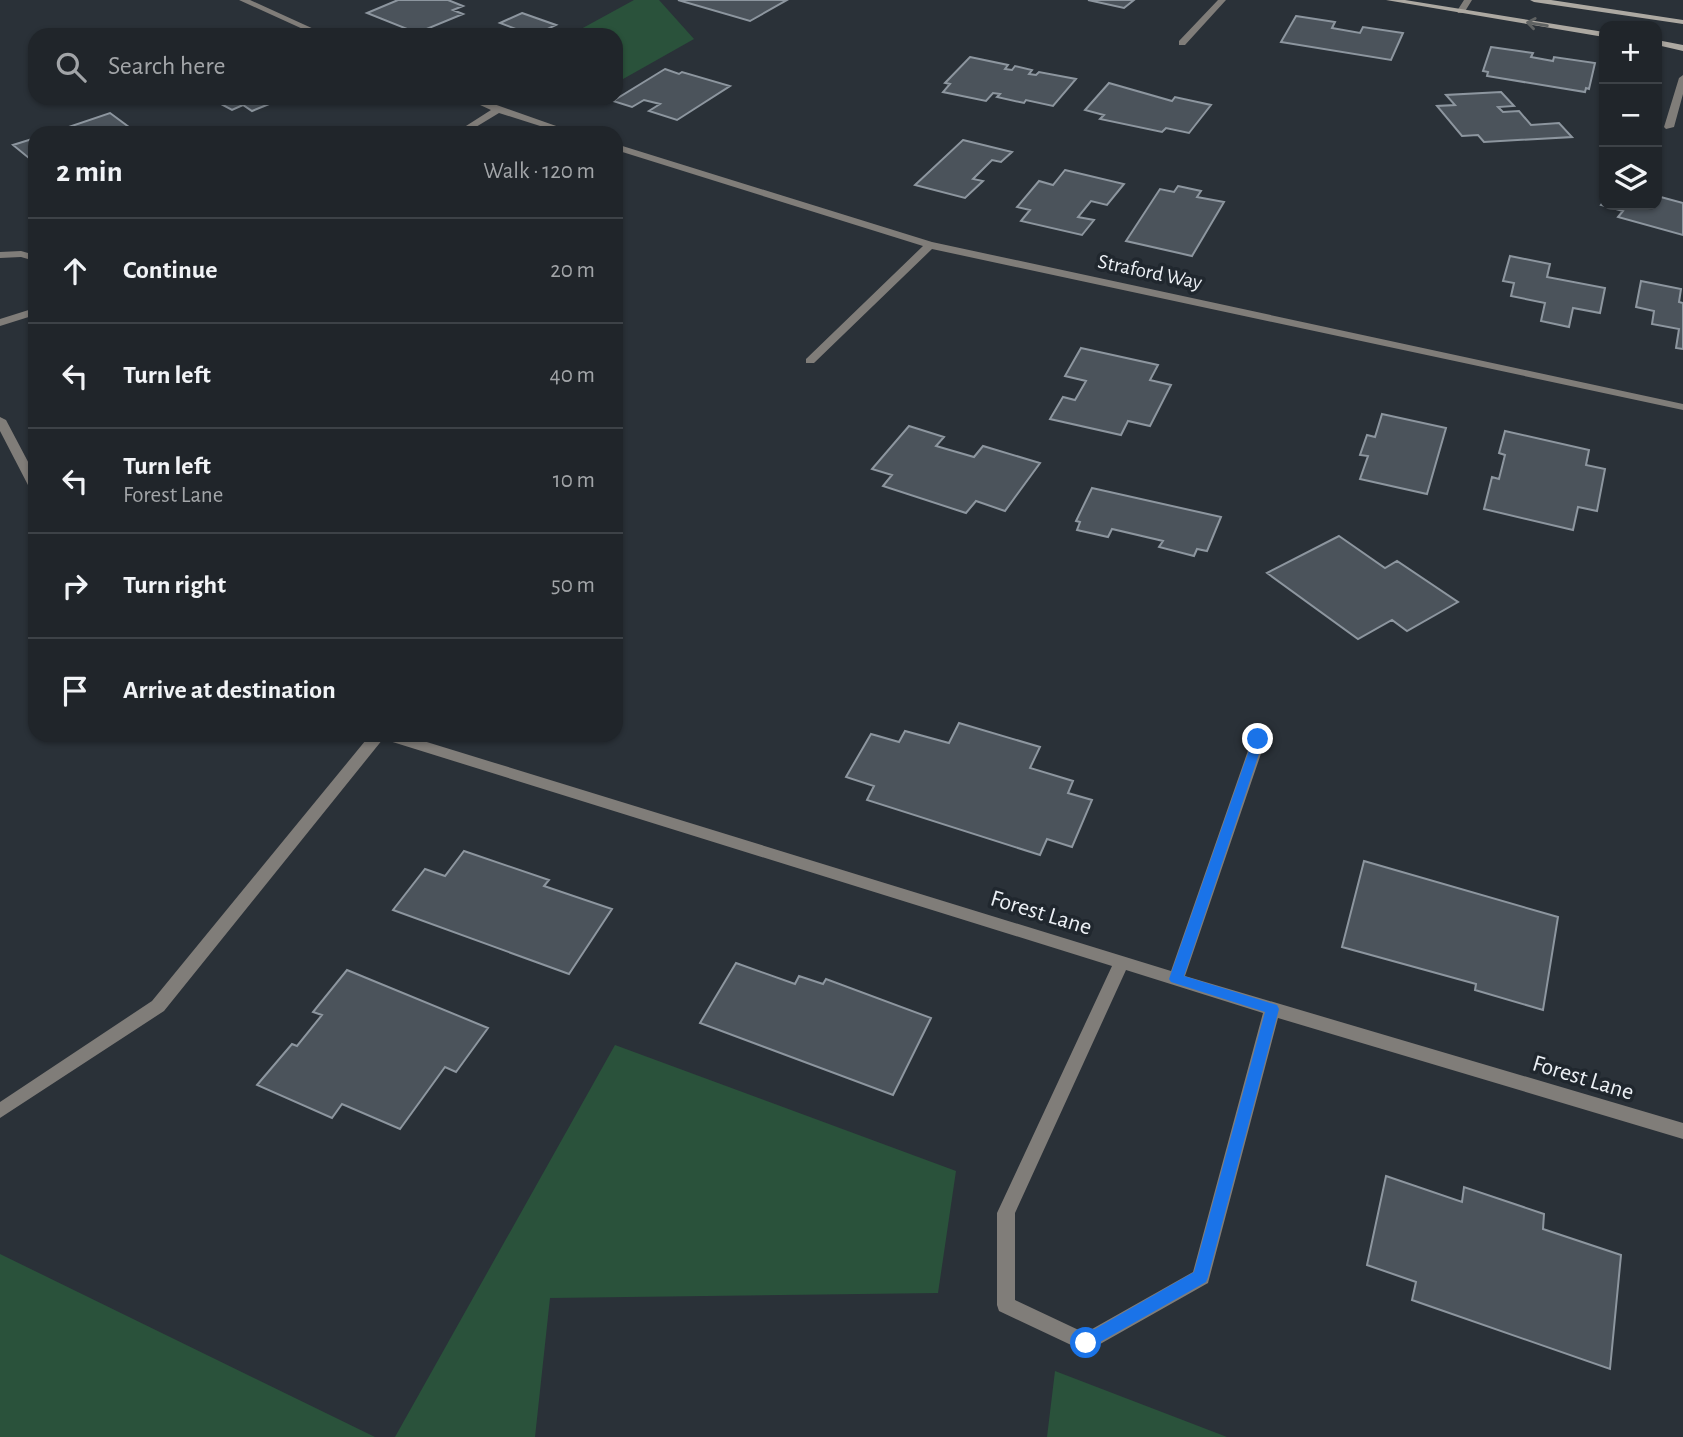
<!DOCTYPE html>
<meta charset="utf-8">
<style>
body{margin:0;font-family:"Alegreya Sans",sans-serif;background:#2d3136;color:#f1f3f6}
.controls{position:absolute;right:21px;top:21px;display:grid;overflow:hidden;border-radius:14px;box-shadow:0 2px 5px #0004}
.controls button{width:63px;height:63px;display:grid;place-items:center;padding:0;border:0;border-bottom:2px solid #3d4247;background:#20252a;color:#f1f3f6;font:35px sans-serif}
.stop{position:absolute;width:21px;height:21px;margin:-16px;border:5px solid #1a73e8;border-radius:50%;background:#fff}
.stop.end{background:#1a73e8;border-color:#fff;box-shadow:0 2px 7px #0008}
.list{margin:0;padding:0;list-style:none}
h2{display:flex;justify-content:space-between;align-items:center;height:91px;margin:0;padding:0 28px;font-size:30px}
h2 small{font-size:23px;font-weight:400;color:#a2a5a8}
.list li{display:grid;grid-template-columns:46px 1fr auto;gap:21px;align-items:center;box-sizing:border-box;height:105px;padding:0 28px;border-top:2px solid #3d4247}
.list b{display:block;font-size:26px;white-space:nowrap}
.list p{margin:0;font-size:23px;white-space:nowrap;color:#a2a5a8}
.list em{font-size:23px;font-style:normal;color:#a2a5a8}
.icon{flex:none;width:38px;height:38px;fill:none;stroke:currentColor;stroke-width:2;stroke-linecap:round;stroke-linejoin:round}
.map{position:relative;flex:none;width:1683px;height:1437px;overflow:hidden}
.search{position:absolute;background:#20252a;box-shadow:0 2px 5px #0004;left:28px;top:28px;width:595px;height:77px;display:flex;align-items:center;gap:18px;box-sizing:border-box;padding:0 24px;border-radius:21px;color:#a2a5a8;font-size:26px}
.panel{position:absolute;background:#20252a;box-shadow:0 2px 5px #0004;left:28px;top:126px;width:595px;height:616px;border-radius:21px}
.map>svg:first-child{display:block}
.green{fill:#2a523b}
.building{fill:#4b535b;stroke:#8d969f;stroke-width:2}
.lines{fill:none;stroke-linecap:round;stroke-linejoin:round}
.street{fill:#807d79;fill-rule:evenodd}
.secondary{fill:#ada9a2;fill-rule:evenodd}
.oneway{stroke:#5f6262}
.route{fill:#1a73e8}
.labels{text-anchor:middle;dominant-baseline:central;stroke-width:7;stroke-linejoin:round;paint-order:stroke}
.far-street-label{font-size:21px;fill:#ecf0f5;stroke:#20272e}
.street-label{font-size:24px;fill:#ecf0f5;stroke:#20272e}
</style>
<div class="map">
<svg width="1683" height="1437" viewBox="0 0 1683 1437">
<rect width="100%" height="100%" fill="#2a3138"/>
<path class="green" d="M634,0H659L694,39L616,83V35H570Z
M615,1045L956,1171L938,1293L550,1298L535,1437H395Z
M0,1254L375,1437H0Z
M1055,1371L1227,1437H1047Z"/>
<path class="building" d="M398,0H448L463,6L453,10L463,14L417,33L367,13Z
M678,0H787L750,21Z
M1088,0H1134L1124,8Z
M522,13L556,25L539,33L546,35H503L516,29L500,23Z
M1296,16L1335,22L1332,28L1360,33L1363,27L1403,33L1391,60L1281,42Z
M1491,47L1533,53L1531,57L1553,61L1554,57L1595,63L1589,89L1586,88L1585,92L1487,76L1488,72L1483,71Z
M970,57L1008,65L1005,69L1012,70L1015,66L1032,70L1029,74L1036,75L1039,72L1076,79L1053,106L1026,100L1024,103L997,97L1000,94L993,93L986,101L943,92L950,84L945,83Z
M665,69L679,74L682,72L730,86L677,120L649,111L660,104L644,100L632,107L613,101Z
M1109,83L1172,101L1175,97L1211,105L1189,133L1166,128L1162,132L1100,119L1104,115L1085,110Z
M1501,92L1514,106L1498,107L1503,112L1519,111L1531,125L1559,123L1572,137L1484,142L1478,135L1462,136L1437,106L1455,105L1446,95Z
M210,98H284L252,111L243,105L232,110Z
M110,113L137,133H51Z
M35,138V163L13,145Z
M963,140L1012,152L1001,162L992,160L973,179L983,181L965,198L915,185Z
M1065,170L1124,184L1107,205L1091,201L1078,217L1094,220L1082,235L1021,221L1030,210L1017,207L1039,181L1053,185Z
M1178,186L1201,191L1197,197L1224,202L1192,256L1126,241L1160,189L1174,192Z
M1657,196L1683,203V235L1618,217L1623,211L1601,205L1604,201V205H1657Z
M1510,256L1550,264L1547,277L1605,288L1600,313L1573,308L1569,327L1541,321L1545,303L1511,296L1514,283L1503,281Z
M1641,281L1681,289L1679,302L1683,303V349L1676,348L1679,329L1652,324L1654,311L1636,307Z
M1081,348L1158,365L1150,380L1171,385L1150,426L1128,421L1121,435L1050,419L1063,397L1075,400L1086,381L1065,376Z
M1382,414L1446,428L1427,494L1360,479L1368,456L1360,455L1367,435L1375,437Z
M909,426L944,437L936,446L974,457L983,446L1040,463L1005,511L976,501L966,513L883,486L892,475L872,469Z
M1505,431L1589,450L1586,465L1605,469L1597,511L1578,507L1573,530L1484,509L1492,477L1499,479L1505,455L1499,453Z
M1092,488L1221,517L1207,551L1197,549L1194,556L1159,547L1163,541L1112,529L1108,537L1077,530L1080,522L1076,521Z
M1339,536L1385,568L1397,561L1458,602L1407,631L1392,620L1358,639L1267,573Z
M959,723L1040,747L1030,768L1073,781L1068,793L1092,800L1072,847L1047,839L1040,855L867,800L874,786L846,777L871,734L899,742L905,731L949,743Z
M464,851L549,880L544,886L612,909L569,974L393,910L425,869L445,876Z
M1364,861L1558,917L1543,1010L1475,990L1476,984L1342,947Z
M736,963L795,984L799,976L823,984L826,979L931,1018L893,1095L700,1023Z
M347,970L488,1028L456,1072L445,1067L400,1129L342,1104L332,1118L257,1085L292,1044L297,1046L322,1015L313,1012Z
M1386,1176L1462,1202L1464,1187L1544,1214L1543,1229L1621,1255L1610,1369L1412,1300L1416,1282L1367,1265Z"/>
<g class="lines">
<path class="street" d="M239,0H250L327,35H316Z
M1218,0H1226L1185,45H1179V41Z
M1464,0H1472L1464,13H1458L1457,11Z
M1683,75V94L1674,127L1666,129L1664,127L1679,78Z
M465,98H477L576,133H562L499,113L466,133H455L491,110Z
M616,144L932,242L1683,404V410L932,249L814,363H806V359L923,246L616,150Z
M21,251L35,255V261L21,257L0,258V252Z
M35,308V315L0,326V319Z
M0,417L6,420L35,475V491L29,487L0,431Z
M1259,734L1266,739L1185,976L1683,1123V1139L1278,1018L1208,1283L1086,1352L999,1311L997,1305V1213L1112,966L383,739L164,1011L0,1118V1102L152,1001L370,735H404L1171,971L1252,739ZM1126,970L1263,1013L1193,1272L1085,1333L1015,1300V1213Z"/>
<path class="secondary" d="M1386,0H1405L1604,32V37Z
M1530,0H1551L1683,20V24L1534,2Z
M1657,40L1683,45V51L1657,45Z"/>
</g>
<defs><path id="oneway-shaft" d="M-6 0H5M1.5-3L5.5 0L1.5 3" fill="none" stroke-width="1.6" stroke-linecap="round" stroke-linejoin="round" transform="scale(1.75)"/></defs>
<use class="oneway" href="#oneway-shaft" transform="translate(1537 24) rotate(-171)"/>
<path class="route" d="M1258,735L1264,739L1184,976L1277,1005L1279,1009L1208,1277L1206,1282L1086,1350L1081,1348L1078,1343L1081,1337L1194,1272L1265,1012L1171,982L1169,979L1253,739Z"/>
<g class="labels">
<g class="far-street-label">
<text transform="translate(1150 272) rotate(12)">Straford Way</text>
</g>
<g class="street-label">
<text transform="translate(1041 913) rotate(17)">Forest Lane</text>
<text transform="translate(1583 1078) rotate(17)">Forest Lane</text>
</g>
</g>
</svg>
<div class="controls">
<button>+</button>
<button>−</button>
<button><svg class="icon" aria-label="layers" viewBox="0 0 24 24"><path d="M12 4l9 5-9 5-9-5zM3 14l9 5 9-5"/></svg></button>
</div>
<div class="stop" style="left:1086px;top:1343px"></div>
<div class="stop end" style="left:1258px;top:739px"></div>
<div class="search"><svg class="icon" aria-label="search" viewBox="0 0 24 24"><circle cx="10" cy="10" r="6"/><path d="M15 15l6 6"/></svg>Search here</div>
<section class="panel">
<h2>2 min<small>Walk · 120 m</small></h2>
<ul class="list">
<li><svg class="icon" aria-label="ahead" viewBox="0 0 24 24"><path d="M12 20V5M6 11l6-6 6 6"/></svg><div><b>Continue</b></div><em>20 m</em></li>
<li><svg class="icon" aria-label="left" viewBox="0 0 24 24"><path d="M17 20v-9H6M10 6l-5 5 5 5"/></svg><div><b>Turn left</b></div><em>40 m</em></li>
<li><svg class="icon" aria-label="left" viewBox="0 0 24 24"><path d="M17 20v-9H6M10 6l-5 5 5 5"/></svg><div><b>Turn left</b><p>Forest Lane</p></div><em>10 m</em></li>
<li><svg class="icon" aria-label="right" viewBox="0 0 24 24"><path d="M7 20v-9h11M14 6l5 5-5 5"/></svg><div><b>Turn right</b></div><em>50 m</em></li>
<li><svg class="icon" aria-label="arrive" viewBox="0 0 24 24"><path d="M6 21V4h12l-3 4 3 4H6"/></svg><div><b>Arrive at destination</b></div></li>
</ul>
</section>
</div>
